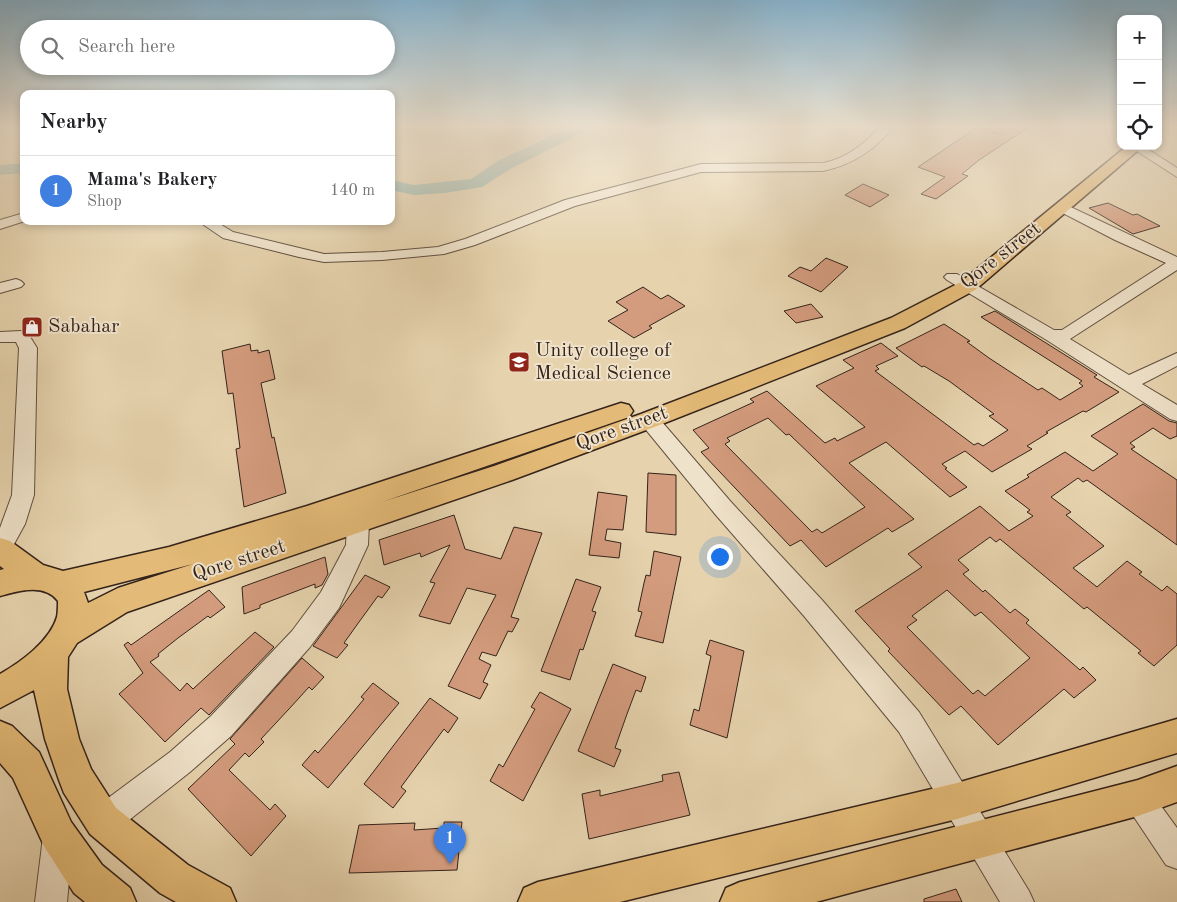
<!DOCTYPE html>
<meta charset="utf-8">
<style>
body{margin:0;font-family:"Old Standard TT",serif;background:#f2f2f2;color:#202124}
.controls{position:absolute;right:15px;top:15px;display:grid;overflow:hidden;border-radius:10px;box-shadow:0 2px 8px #0003}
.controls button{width:45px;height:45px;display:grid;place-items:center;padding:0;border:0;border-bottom:1px solid #e0e0e0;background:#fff;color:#202124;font:25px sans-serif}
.you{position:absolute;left:719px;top:556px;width:18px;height:18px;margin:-12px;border:4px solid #fff;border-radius:50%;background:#1a73e8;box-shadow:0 0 0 8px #1a73e833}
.badge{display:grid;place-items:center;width:32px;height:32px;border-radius:50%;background:#8f2418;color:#fff;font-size:16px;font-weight:700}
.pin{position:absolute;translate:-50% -41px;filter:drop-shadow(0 1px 2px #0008)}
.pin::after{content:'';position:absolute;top:26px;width:18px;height:15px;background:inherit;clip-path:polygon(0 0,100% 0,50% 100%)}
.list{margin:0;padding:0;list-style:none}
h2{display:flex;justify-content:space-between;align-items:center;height:65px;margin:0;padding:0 20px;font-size:21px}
h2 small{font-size:16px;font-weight:400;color:#757577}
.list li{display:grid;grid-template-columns:32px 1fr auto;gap:15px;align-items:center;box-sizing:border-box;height:70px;padding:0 20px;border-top:1px solid #e0e0e0}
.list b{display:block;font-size:19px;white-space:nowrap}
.list p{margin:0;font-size:16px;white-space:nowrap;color:#757577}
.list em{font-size:16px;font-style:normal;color:#757577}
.icon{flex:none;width:28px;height:28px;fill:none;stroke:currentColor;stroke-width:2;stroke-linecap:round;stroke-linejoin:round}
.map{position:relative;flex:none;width:1177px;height:902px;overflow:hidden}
.search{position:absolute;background:#fff;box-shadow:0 2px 8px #0003;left:20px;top:20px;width:375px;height:55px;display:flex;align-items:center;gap:12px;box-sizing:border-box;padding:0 18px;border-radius:28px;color:#757577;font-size:19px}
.panel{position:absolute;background:#fff;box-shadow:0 2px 8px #0003;left:20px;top:90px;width:375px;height:135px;border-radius:10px}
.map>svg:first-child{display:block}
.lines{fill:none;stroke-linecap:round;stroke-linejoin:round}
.river{fill:#97b7af;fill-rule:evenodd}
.building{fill:#d49c7e;stroke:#34231a;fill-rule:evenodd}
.minor-casing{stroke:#604f3f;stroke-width:2}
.major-casing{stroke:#34231a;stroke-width:3}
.minor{fill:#efe2ca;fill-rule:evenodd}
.major{fill:#e3ba77;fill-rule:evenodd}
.labels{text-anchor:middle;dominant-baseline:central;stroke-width:4;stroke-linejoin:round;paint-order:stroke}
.street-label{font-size:20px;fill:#34231a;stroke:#efe2ca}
.poi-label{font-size:20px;fill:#34231a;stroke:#efe2ca;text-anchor:start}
</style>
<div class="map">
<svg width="1177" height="902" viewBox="0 0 1177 902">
<rect width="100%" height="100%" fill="#e6d3ae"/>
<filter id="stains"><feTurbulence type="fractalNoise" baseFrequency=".004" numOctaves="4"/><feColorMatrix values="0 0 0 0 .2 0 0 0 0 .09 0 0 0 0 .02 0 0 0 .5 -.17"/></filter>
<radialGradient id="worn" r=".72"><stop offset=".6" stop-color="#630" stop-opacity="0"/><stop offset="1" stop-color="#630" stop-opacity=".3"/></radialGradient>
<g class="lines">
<path class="river" d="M570,127H591L588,130L510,169L482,187L445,193L414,195L391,190V180L414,185L471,179L498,161Z
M24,163V173L0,175V165Z"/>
</g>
<path class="building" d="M978,127L1001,134L1002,127H1029L979,160L962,174L968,176L936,199L921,194L945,177L918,167Z
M863,184L889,195L870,207L845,195Z
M1108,203L1133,215L1137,214L1160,226L1133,234L1089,208Z
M826,258L848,267L821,292L788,276L800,267L811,271Z
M643,287L661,299L668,295L685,306L649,326L652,328L634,338L608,321L628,310L616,302Z
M811,304L823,317L796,323L784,311Z
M995,311L1097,375L1094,377L1119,392L1086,412L1083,411L1046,432L1048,433L1027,446L1032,449L992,472L965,451L942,464L947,468L945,469L967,487L950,497L886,442L849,463L914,519L892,532L888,528L826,567L801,540L790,546L701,452L709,448L693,430L754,402L750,399L767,391L825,443L835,438L837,441L865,427L816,386L854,368L843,360L881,343L898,356L876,366L879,369L875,371L974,445L978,443L983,446L1008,430L989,416L994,414L949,381L924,366L922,367L896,348L944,324L970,341L967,342L989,358L1038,390L1042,388L1060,400L1083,386L1079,383L1082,381L981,317ZM768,418L786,435L789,434L865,507L822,533L817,529L812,532L725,444L730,441L727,438Z
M250,344L251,351L258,350V353L269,350L275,379L261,383L272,438L274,437L286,493L244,507L236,449L240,448L233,393L228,394L222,351Z
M1143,404L1169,421L1177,423V436L1170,439L1153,428L1130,443L1135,447L1131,449L1177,480V545L1087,480L1083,482L1078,478L1051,497L1071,512L1066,515L1104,546L1073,568L1097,587L1127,561L1142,572L1139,574L1162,591L1167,586L1177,594V645L1154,666L1138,653L1141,651L1087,607L1084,609L1000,539L996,542L990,537L958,560L969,570L963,574L983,592L985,590L1010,613L1015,609L1029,620L1026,623L1080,670L1083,667L1096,680L1074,698L1064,689L998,745L961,706L949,715L888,651L890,649L855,611L922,567L908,554L980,506L1009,531L1033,516L1027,512L1030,510L1005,491L1029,477L1027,475L1065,452L1093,471L1118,454L1091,436ZM947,590L975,616L981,612L1030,658L985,696L978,690L973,694L907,627L917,620L912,616Z
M648,473L676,475V535L646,532Z
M598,492L627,496L623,530L607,529L605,540L621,543L619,558L589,555Z
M454,515L465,549L501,559L514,527L542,533L511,617L519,619L512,632L508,631L496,656L482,652L479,659L491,665L483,682L488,684L480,699L448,686L496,595L467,588L450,624L419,616L435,583L430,582L450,545L421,557L420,553L384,565L379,540Z
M654,551L681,557L663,643L635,636L642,612L638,611L644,583L646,575L650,576Z
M325,557L328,574L322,585L315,588V584L260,605V608L244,614L242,587Z
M365,575L390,587L382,598L378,596L359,622L344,643L348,645L337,658L313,646Z
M576,579L601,587L592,611L596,612L583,650L580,649L570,680L541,671Z
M209,590L225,607L210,618L208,616L178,638L158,654L159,656L150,662L180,691L187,683L193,689L255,632L274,647L209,715L201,708L165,742L119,694L143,673L124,645L128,642L131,645Z
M710,640L744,651L727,738L690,725L694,709L699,711L711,656L706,654Z
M302,658L324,677L312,690L309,687L289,709L261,739L264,742L249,757L245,753L229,770L270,810L275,804L286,816L251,856L188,789L235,744L230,739Z
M613,664L646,677L641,692L636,690L627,714L615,748L621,750L614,767L578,751Z
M373,683L399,703L328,788L302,765L315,750L318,753L345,722L364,699L361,697Z
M540,692L571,709L523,801L490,781L499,764L503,767L535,709L531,707Z
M430,698L458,718L448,733L444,729L401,787L406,791L393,808L364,784Z
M679,772L690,815L589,839L582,794L600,790V796L663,781L662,775Z
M444,822H462L457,870L349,873L359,825L415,823L414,830L444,828Z
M956,889L962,902H924V899Z"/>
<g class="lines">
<g class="minor-casing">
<path id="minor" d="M881,127H893C875,150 852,165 823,171L701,172L575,206L475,245L444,254L382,260L324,262L299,257L223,238L198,221H215L233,232L324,254L382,252L438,247L465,239L565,200L701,164L823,163C848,158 863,144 881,127Z
M1129,146H1143L1177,168V177Z
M1062,203L1177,257V270L1070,339L1129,375L1177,353V366L1142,384L1177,405V421L1170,419L1045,339L947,280L944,277L947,274H957L1054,330H1062L1166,263L1115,240L1057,210L1055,207L1057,204Z
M24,213L25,221L0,229V220Z
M16,279L21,281L24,284L21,287L0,293V283Z
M21,331L27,332L37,348L34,495L25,524L8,555L0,558V528L12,495L19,348L16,342H0V332Z
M649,413L656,415L731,502L822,600L919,712L1029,891L1034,902H1000L899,732L804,616L715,514L642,425L639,420L642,415Z
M358,513L366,516L369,522L368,545L339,608L310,647L231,736L190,772L114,832L103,836L92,832L88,821L92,810L170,752L211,716L292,631L321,592L346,545L347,522L350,516Z
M1138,783L1148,788L1177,828V869L1166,865L1128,808L1123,798L1128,788Z
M58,822L69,826L73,837L67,902H35L43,837L47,826Z"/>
</g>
<g class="major-casing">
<path id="major" d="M1158,127H1168L1158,133Z
M1127,146H1143L975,290L905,328L657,426L512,480L127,612L77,643L68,657L67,689L79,739L91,769L116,808L188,865L230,888L236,902H176L160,893L90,834L64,793L59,780L45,739L34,690L0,708V674C21,662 50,641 57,617C58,612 58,606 58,601C44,583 19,591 0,596V570L4,569L0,566V538L10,541L43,565L63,571L169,547L307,506L621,403L629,405L633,411L629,417L382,502L494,466L641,414L891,318L961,282ZM193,564L118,588L88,603L84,592Z
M1177,719V753L957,819L620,902H518L524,888L538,882L957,783Z
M0,721L12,726L39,752L71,822L102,865L130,888L136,902H85L74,893L45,848L13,778L0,763Z
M1177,766V802L1138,816L816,902H720L726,888L740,882L1138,780Z"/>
</g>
<use href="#minor" class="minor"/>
<use href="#major" class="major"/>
</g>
<linearGradient id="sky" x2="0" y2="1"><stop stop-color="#87b5d1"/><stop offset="0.5" stop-color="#f4ebdb"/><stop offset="1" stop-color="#f4ebdb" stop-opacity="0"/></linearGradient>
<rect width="1177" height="253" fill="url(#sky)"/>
<defs>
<g id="shop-square" transform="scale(1.125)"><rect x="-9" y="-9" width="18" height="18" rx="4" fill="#8f2418" stroke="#efe2ca"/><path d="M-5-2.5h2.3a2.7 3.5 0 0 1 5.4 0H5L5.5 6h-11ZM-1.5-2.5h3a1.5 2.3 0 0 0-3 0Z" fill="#fff"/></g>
<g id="university-square" transform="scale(1.125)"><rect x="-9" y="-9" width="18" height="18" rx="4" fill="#8f2418" stroke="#efe2ca"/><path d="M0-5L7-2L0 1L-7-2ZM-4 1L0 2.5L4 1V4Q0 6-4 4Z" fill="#fff"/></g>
</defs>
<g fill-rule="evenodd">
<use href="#shop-square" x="32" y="327"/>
<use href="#university-square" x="519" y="362"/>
</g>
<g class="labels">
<g class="street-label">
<text transform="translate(1001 256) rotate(-38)">Qore street</text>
<text transform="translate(622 429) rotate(-20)">Qore street</text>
<text transform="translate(239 561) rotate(-18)">Qore street</text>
</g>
<g class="poi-label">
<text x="48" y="327">Sabahar</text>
<text x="535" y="351">Unity college of<tspan x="535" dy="23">Medical Science</tspan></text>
</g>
</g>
<rect width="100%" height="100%" filter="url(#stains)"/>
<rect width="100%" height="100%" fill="url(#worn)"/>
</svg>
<div class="controls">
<button>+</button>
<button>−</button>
<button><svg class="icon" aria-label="locate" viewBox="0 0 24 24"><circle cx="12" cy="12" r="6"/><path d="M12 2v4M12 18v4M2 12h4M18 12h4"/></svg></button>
</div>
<div class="you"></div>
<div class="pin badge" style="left:450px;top:864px;background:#3f7fe0">1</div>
<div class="search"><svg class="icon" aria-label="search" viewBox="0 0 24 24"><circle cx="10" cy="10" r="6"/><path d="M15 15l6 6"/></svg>Search here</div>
<section class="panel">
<h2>Nearby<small></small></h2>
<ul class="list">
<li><span class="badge" style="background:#3f7fe0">1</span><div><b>Mama's Bakery</b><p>Shop</p></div><em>140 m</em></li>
</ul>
</section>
</div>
